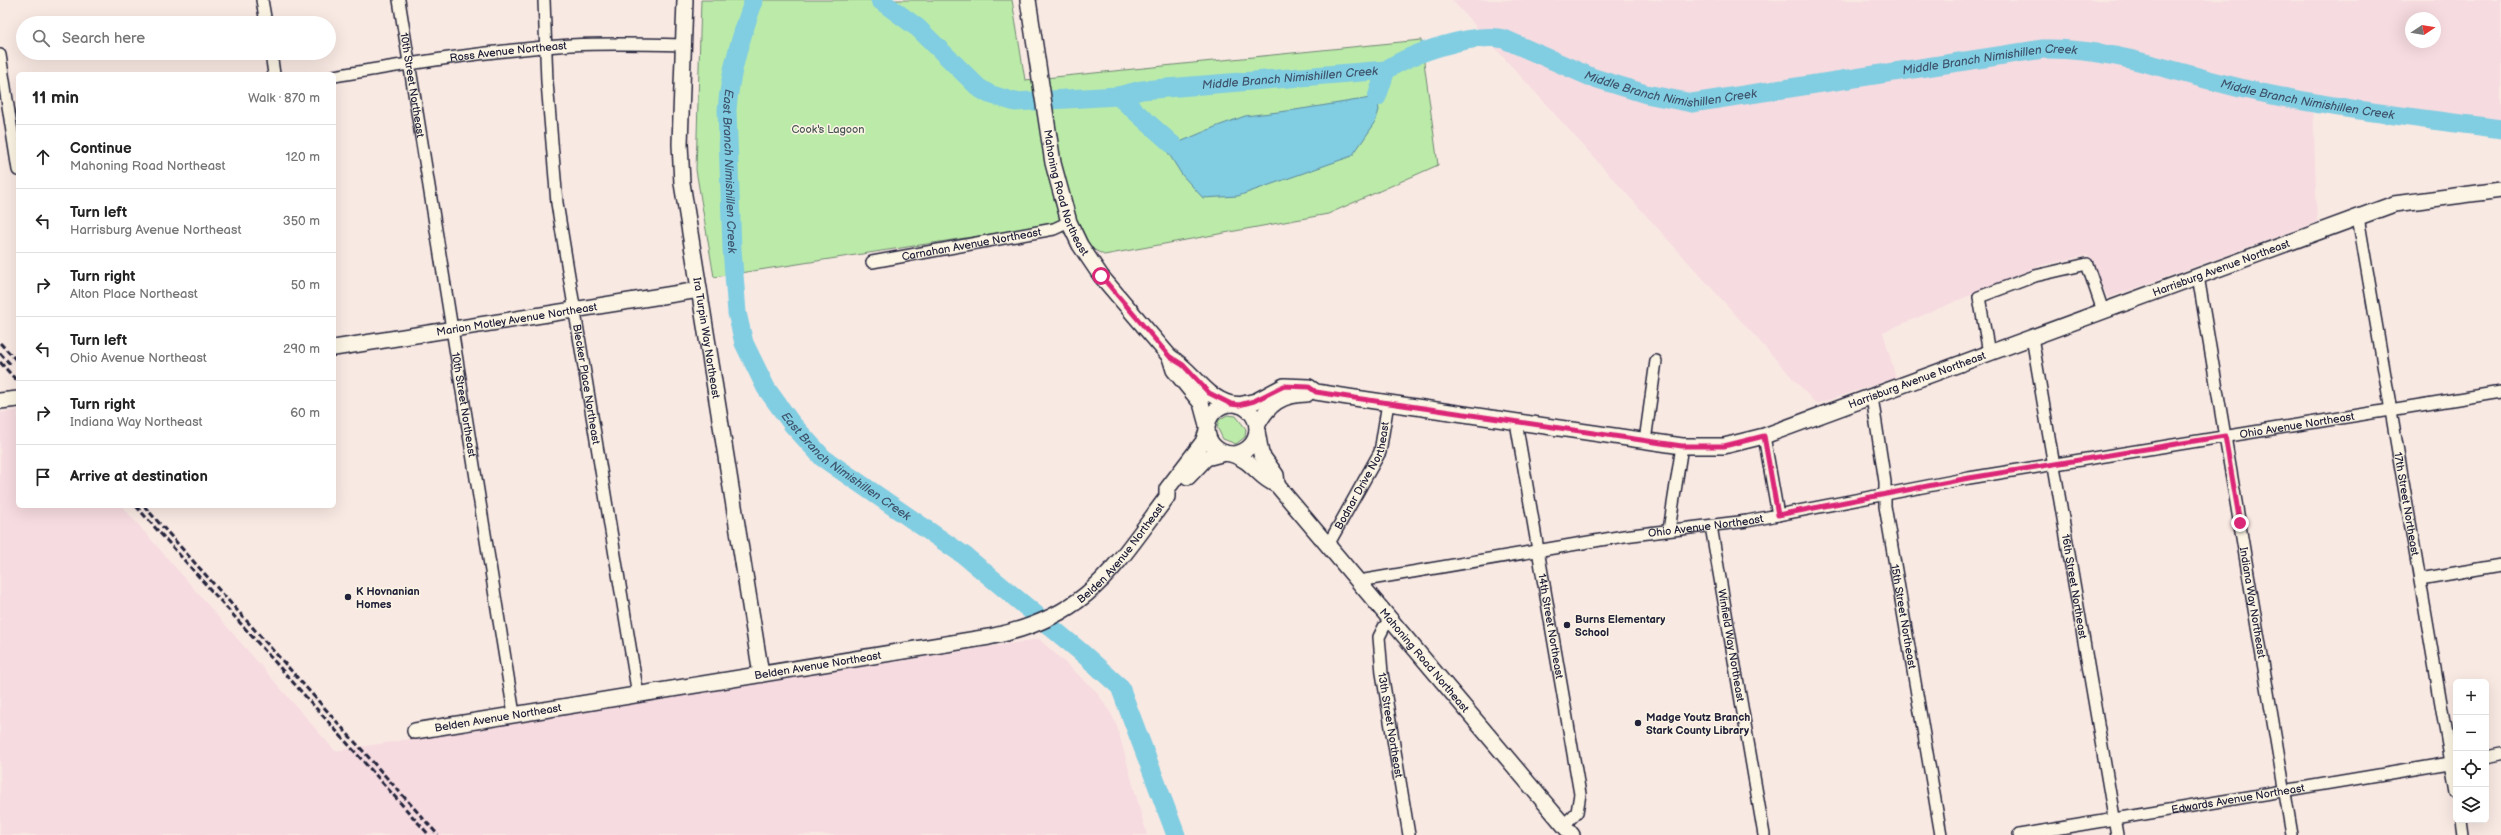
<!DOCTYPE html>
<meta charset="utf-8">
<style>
body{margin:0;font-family:"Balsamiq Sans",sans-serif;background:#f6f6f6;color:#222}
.controls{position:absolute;right:12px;bottom:12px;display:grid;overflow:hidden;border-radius:6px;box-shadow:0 4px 16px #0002}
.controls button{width:36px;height:36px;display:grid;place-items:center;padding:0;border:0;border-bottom:1px solid #e0e0e0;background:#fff;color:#222;font:20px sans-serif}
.compass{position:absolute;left:2405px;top:12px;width:36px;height:36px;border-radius:50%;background:#fff;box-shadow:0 4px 16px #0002;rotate:78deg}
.stop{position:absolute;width:12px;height:12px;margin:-9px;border:3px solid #db2777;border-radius:50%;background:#fff}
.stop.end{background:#db2777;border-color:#fff;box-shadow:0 1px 4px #0008}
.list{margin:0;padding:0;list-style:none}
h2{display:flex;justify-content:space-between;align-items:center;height:52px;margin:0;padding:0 16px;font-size:17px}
h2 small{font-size:13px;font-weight:400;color:#767676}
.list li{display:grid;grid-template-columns:26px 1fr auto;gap:12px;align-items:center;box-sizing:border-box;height:64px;padding:0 16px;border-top:1px solid #e0e0e0}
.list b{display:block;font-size:15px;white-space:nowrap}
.list p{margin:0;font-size:13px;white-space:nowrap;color:#767676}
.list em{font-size:13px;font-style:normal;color:#767676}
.icon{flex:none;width:22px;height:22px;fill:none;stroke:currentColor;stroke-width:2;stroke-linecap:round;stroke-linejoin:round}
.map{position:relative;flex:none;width:2501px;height:835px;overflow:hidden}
.search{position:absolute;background:#fff;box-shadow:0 4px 16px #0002;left:16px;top:16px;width:320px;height:44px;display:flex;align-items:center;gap:10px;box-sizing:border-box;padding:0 14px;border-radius:22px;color:#767676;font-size:15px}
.panel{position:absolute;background:#fff;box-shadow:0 4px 16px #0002;left:16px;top:72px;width:320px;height:436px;border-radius:6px}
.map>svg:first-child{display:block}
.built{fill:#f6dbe0;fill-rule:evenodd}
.green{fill:#bceba9;stroke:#6f8672}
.water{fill:#81cde1;stroke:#5b899f}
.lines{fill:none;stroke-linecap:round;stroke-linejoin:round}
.river{stroke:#81cde1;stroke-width:19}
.street-casing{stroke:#22223b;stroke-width:14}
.secondary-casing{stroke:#22223b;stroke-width:18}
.street{stroke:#fcf5e5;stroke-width:11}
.secondary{stroke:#fcf5e5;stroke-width:15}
.rail{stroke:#22223b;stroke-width:3;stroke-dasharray:6 3;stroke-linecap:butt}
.route{stroke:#db2777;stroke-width:5}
.poi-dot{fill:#22223b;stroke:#fcf5e5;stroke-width:1.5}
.labels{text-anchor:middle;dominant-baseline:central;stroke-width:3;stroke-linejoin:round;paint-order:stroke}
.street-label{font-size:11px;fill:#22223b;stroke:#fcf5e5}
.park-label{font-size:11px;fill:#485456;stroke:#fcf5e5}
.poi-label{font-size:11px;font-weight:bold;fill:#22223b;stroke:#fcf5e5;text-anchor:start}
.water-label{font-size:12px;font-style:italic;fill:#3e556d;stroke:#fcf5e5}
</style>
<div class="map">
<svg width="2501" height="835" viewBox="0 0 2501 835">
<rect width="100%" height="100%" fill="#f9e9e3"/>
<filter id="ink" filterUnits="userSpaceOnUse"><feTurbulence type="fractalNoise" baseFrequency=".025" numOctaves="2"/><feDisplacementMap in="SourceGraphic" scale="8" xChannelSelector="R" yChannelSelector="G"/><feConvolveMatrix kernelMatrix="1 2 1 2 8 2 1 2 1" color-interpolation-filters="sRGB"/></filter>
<g filter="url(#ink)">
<path class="built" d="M1452,0H2501V125L2313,100L2317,222L2108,298L2088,255L2042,265L1883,332L1896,378L1816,404ZM2411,18H2435V42H2411Z
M18,410V506H122L335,751L1039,639L1096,691L1107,707L1116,723L1147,835H0V413Z"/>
<path class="green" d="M701,0H1012L1025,80L1421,40L1438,165L1328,214L1104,255L1049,225L714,277L696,170Z
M1227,415L1236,416L1246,429L1245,437L1236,444L1223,439L1217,427L1219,420Z"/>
<path class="water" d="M1377,97L1379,110L1375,123L1352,156L1238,196L1203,198L1182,175L1167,151L1173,145L1215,127L1245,116L1295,110Z"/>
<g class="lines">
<g class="river">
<path id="s1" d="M754,0C741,37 730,71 727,110L732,249L737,313L744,343L766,388L792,424L823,458L965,556L1081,652L1120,687L1176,835"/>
<path id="s2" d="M880,0L918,28L979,88L989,94L1015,102L1118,96L1142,90L1386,70C1412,53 1474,32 1504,39L1591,77L1646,94L1692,103L2043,49C2113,47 2184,76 2253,91C2335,109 2418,118 2501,129"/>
<path d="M1118,96L1173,145"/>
<path d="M1377,97L1386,70"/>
</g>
<g class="street-casing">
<g id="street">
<path d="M262,0L266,23"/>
<path id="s3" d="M399,0L514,714"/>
<path id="s4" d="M544,0L547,82L557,203L638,695"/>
<path d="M271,53L274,74"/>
<path d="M0,55L18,170"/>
<path id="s5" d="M334,76C413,63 492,50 571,45C609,43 646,44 683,45"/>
<path id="s6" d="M2358,217L2456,792"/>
<path id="s7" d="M872,262L1054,229L1069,222"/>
<path id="s8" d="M2198,276L2292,835"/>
<path id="s9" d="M2032,337L2117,835"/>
<path d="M1989,353L1979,297L2035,276L2087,264L2103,311"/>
<path id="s10" d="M1872,397L1885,482V506L1941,835"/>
<path id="s11" d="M1516,422L1580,794L1577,812L1564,825"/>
<path d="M1764,436L1778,515"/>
<path d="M1645,441L1656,361"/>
<path id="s12" d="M1711,526L1764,835"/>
<path d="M1669,530L1682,446"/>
<path id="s13" d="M1328,545L1380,452L1388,403"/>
<path d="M2420,579L2501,565"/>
<path id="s14" d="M1359,581L1624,536L1747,521L1969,478L2501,392"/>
<path id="s15" d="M1391,620L1384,627L1379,637L1382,673L1409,835"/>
<path d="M2486,757L2501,754"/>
<path d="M2461,820L2463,835"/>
<path id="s16" d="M2019,835L2456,762"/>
</g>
</g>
<g class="secondary-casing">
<g id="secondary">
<path id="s17" d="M685,0L680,144L682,183L761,674"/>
<path id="s18" d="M1028,0L1053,163L1069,222L1080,245L1101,276L1170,357C1193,370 1204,397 1231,404"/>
<path id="s19" d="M334,348L699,290"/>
<path d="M1170,357L1174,370L1201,403L1207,425"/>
<path d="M0,401L18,399"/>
<circle cx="1232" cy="429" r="25"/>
<path id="s20" d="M1239,405L1256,401L1284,386L1309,387L1316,392L1348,397L1682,446H1724L1764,436L2394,204L2501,190"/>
<path d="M1257,426C1268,404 1282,394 1307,394"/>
<path d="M1257,431L1261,454L1276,475L1277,484"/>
<path id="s21" d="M1231,454C1254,461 1258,478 1277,485L1572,835"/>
<path d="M1188,477L1206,458L1225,453"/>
<path id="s22" d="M415,731L989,637C1086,618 1111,572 1167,497V489L1203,442L1207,431"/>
</g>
</g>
<use href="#street" class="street"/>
<use href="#secondary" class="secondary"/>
<path class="rail" d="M0,343L18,362
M0,353L11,365
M0,362L18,382
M136,506L429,835
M144,506L438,835"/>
</g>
</g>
<g class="lines" filter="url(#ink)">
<path class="route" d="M1101,276L1170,357L1183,365L1209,393L1231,404L1239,405L1254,401L1284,386L1309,387L1316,392L1348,397L1682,446H1724L1764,436L1778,515L1969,478L2225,436L2240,523"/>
</g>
<g class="poi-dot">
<circle cx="348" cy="597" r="4"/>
<circle cx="1567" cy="625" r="4"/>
<circle cx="1638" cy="723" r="4"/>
</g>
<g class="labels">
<g class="street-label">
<text stroke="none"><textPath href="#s5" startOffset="176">Ross Avenue Northeast</textPath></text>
<text stroke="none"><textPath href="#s3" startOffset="86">10th Street Northeast</textPath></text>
<text stroke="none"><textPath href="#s18" startOffset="197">Mahoning Road Northeast</textPath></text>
<text stroke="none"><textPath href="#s7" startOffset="101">Carnahan Avenue Northeast</textPath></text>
<text stroke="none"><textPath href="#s20" startOffset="1023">Harrisburg Avenue Northeast</textPath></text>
<text stroke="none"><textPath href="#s19" startOffset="185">Marion Motley Avenue Northeast</textPath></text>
<text stroke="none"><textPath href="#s17" startOffset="340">Ira Turpin Way Northeast</textPath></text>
<text stroke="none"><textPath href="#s20" startOffset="699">Harrisburg Avenue Northeast</textPath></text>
<text stroke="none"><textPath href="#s4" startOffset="387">Blecker Place Northeast</textPath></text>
<text stroke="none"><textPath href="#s3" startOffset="410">10th Street Northeast</textPath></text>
<text stroke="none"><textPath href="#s14" startOffset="951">Ohio Avenue Northeast</textPath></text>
<text stroke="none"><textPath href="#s13" startOffset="78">Bodnar Drive Northeast</textPath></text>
<text stroke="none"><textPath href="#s6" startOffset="291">17th Street Northeast</textPath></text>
<text stroke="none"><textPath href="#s14" startOffset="351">Ohio Avenue Northeast</textPath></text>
<text stroke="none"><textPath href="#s22" startOffset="743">Belden Avenue Northeast</textPath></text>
<text stroke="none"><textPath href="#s9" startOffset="253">16th Street Northeast</textPath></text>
<text stroke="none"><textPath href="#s8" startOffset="331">Indiana Way Northeast</textPath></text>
<text stroke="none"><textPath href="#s10" startOffset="222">15th Street Northeast</textPath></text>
<text stroke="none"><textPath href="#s11" startOffset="207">14th Street Northeast</textPath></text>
<text stroke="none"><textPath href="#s12" startOffset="121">Winfield Way Northeast</textPath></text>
<text stroke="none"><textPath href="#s21" startOffset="285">Mahoning Road Northeast</textPath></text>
<text stroke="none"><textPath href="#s22" startOffset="408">Belden Avenue Northeast</textPath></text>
<text stroke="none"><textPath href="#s22" startOffset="84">Belden Avenue Northeast</textPath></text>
<text stroke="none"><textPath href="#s15" startOffset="110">13th Street Northeast</textPath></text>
<text stroke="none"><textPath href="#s16" startOffset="222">Edwards Avenue Northeast</textPath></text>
</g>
<g class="park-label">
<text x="828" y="129">Cook's Lagoon</text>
</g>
<g class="poi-label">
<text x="356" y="591">K Hovnanian<tspan x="356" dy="13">Homes</tspan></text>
<text x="1575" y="619">Burns Elementary<tspan x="1575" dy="13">School</tspan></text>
<text x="1646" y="717">Madge Youtz Branch<tspan x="1646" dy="13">Stark County Library</tspan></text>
</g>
<g class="water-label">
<text stroke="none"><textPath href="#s2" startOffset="1169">Middle Branch Nimishillen Creek</textPath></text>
<text stroke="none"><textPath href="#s2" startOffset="448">Middle Branch Nimishillen Creek</textPath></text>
<text stroke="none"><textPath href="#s2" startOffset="845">Middle Branch Nimishillen Creek</textPath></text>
<text stroke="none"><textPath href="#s2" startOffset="1493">Middle Branch Nimishillen Creek</textPath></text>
<text stroke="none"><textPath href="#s1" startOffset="175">East Branch Nimishillen Creek</textPath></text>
<text stroke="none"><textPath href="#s1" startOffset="511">East Branch Nimishillen Creek</textPath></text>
</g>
</g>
</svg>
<div class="controls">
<button>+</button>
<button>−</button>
<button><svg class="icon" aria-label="locate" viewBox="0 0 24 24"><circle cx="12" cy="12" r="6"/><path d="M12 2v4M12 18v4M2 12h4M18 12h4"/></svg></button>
<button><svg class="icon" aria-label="layers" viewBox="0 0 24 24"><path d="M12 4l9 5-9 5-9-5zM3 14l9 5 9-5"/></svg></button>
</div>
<svg class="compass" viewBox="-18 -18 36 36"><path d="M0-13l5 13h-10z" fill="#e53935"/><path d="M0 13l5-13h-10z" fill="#767676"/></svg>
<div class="stop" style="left:1101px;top:276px"></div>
<div class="stop end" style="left:2240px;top:523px"></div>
<div class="search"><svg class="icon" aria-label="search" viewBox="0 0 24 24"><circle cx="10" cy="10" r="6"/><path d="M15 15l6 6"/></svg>Search here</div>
<section class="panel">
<h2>11 min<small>Walk · 870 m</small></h2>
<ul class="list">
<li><svg class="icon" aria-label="ahead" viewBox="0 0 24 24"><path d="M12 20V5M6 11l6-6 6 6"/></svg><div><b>Continue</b><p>Mahoning Road Northeast</p></div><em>120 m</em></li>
<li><svg class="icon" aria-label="left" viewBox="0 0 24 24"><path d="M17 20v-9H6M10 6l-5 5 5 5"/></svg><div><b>Turn left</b><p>Harrisburg Avenue Northeast</p></div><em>350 m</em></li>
<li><svg class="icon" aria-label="right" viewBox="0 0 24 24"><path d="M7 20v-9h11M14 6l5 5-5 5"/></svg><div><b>Turn right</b><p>Alton Place Northeast</p></div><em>50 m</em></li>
<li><svg class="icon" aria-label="left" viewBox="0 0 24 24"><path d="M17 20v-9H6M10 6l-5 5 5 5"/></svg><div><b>Turn left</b><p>Ohio Avenue Northeast</p></div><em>290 m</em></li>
<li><svg class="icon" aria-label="right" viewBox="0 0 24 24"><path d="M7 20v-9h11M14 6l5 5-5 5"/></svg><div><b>Turn right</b><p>Indiana Way Northeast</p></div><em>60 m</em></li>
<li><svg class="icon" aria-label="arrive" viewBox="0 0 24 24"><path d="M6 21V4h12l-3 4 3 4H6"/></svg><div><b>Arrive at destination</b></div></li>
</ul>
</section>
</div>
